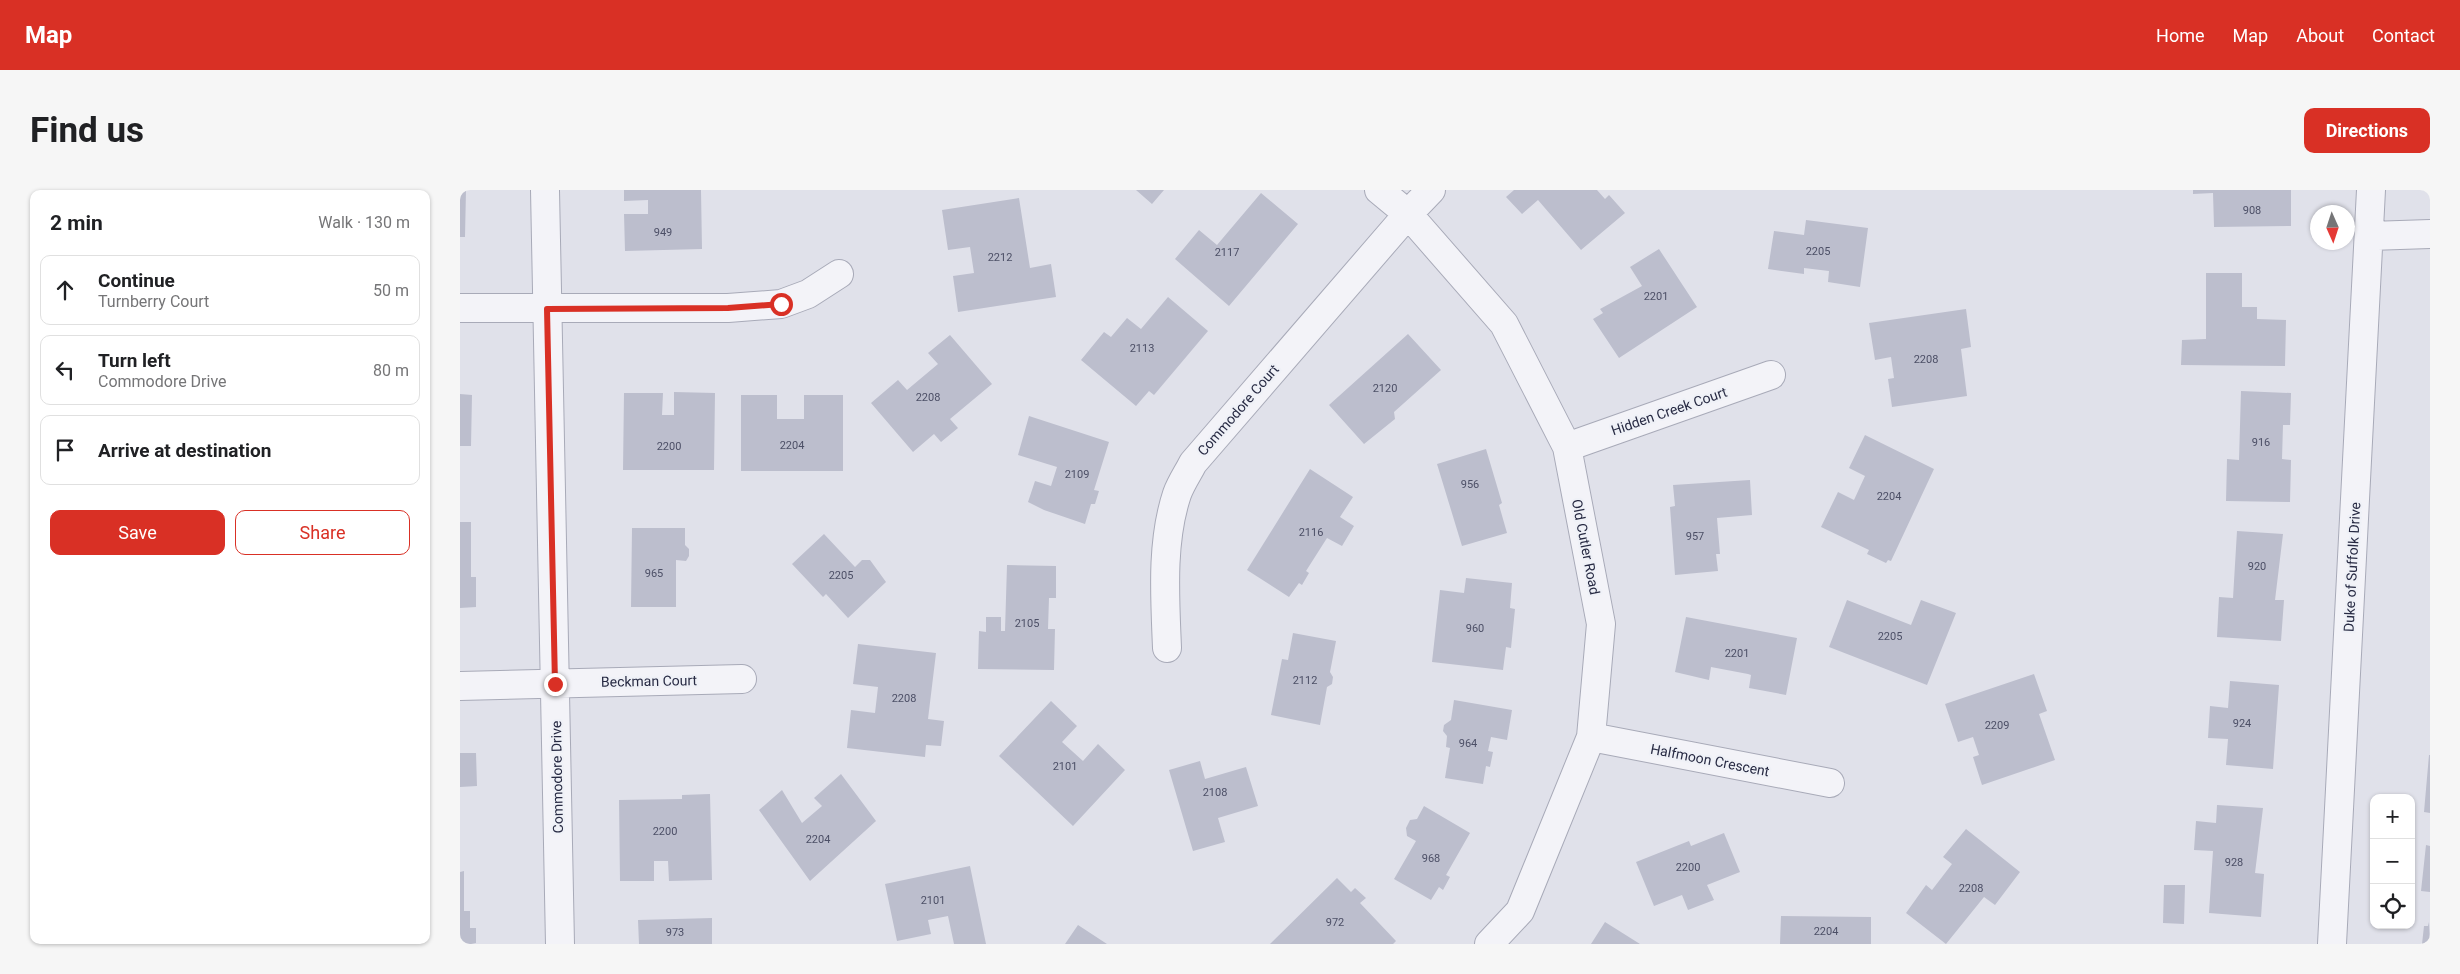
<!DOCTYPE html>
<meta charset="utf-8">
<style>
body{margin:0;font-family:Roboto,sans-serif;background:#f6f6f6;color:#202124}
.controls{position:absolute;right:15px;bottom:15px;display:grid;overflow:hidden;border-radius:10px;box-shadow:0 1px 4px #0004}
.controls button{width:45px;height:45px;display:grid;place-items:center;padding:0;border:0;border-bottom:1px solid #e0e0e0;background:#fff;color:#202124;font:25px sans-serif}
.compass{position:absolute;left:1850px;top:15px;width:45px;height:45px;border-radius:50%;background:#fff;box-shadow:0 1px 4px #0004;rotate:177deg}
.stop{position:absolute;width:15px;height:15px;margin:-11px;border:4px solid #d93025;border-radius:50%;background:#fff}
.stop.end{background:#d93025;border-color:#fff;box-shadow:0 1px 5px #0008}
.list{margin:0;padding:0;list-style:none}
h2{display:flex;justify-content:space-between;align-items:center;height:65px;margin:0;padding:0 20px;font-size:21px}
h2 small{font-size:16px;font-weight:400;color:#757577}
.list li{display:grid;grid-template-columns:32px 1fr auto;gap:15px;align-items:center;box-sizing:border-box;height:70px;margin:0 10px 10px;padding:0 10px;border:1px solid #e0e0e0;border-radius:10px}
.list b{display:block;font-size:19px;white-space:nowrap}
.list p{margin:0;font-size:16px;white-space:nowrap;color:#757577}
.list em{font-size:16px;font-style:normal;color:#757577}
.actions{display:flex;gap:10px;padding:15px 20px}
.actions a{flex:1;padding:11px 0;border:1px solid #d93025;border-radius:10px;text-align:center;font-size:18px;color:#d93025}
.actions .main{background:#d93025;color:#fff}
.icon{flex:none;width:28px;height:28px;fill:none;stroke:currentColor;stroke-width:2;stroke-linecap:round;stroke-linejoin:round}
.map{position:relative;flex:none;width:1970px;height:754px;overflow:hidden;border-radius:10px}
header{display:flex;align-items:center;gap:30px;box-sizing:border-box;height:70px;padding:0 25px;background:#d93025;color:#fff}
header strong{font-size:24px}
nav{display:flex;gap:28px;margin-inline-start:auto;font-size:18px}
.intro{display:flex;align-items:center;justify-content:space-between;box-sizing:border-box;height:120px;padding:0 30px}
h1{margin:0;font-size:35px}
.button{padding:12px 22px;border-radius:10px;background:#d93025;color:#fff;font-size:18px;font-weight:700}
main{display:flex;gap:30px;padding:0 30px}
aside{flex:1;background:#fff;border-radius:10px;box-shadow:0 1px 4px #0004}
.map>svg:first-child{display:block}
.building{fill:#bcbecd}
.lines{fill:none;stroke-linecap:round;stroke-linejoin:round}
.minor-casing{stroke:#a8aab8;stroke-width:30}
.minor{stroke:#f3f3f8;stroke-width:28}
.route{stroke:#d93025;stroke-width:6}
.labels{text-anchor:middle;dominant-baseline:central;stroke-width:4.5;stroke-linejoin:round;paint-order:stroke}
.number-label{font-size:11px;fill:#4c4f66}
.street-label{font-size:14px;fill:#272a43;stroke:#eff1f7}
</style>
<header>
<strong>Map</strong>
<nav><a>Home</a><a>Map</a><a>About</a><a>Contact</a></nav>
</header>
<div class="intro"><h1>Find us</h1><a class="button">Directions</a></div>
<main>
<aside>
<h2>2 min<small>Walk · 130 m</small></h2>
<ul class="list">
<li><svg class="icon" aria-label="ahead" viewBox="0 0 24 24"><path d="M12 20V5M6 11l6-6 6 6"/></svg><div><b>Continue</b><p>Turnberry Court</p></div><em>50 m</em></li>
<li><svg class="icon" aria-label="left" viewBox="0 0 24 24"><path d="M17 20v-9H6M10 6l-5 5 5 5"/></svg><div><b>Turn left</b><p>Commodore Drive</p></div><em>80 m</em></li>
<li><svg class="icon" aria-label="arrive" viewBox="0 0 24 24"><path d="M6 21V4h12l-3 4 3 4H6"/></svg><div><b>Arrive at destination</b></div></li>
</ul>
<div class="actions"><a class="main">Save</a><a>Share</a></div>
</aside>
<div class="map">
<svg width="1970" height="754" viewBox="0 0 1970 754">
<rect width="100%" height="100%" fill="#e0e1ea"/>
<path class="building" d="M0,0H6L5,47H0Z
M164,0H241L242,59L165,61L164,24H188V10L164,11Z
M676,0H704L692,14Z
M1054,0H1137L1145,9L1149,5L1165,23L1121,60L1078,10L1062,24L1046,7Z
M1733,0H1831V36L1754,37L1753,3L1733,4Z
M801,3L838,34L769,116L715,69L739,40L757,55Z
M559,8L570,78L591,74L596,107L498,122L493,86L514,83L510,57L488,60L482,20Z
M1346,30L1408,38L1400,97L1368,92L1369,81L1344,78V84L1308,79L1314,41L1344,45Z
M1199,59L1237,117L1159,168L1133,129L1143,123L1140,119L1182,96L1170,77Z
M1746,83H1782V117H1797V129L1826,130L1825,176L1721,175L1722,150L1746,149Z
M708,107L748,141L694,205L689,201L676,216L621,170L644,142L651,147L667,128L681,139Z
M1506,119L1511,157L1501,159L1507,206L1432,217L1428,189L1434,188L1431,167L1415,170L1409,133Z
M948,144L981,180L934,222L935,229L904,254L869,215Z
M490,145L532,194L490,229L498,238L481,252L474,244L453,262L411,213L438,190L447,200L478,174L468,163Z
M1781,201L1831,203L1830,235H1823L1822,269L1831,270L1830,312L1766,311L1767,269L1779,270Z
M214,202L255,203L254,280H163L164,203H203L202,225H214Z
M0,204L12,205L11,256H0Z
M281,205H317V229H344V205H383V281H281Z
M569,226L649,252L634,300L639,301L635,314H631L625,334L584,320L568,312L575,291L591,296L597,277L558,265Z
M1405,245L1474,279L1431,371L1428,370L1426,373L1407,364L1409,360L1361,337L1378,302L1394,310L1405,286L1389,278Z
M1026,259L1042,313L1039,315L1047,343L1002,356L977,274Z
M850,279L893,307L880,327L894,336L882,356L867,348L846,381L849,383L842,395L839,393L829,407L787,380Z
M1290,290L1292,325L1257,328L1260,364H1256L1258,381L1215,385L1210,317L1215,316L1213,295Z
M0,332H11V387H16V417L0,418Z
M172,338H225V355L229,359V366L226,371L216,370V417H171Z
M1777,341L1823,344L1815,410H1824L1821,451L1757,447L1759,407L1773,408Z
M364,344L395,377L402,370H410L426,392L388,428L366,404L363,407L332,374Z
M547,375L596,376V408H589L588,439H595L594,480L518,479L519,441L526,442V427H541V441H545Z
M1006,388L1052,393L1050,418L1055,419L1051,458L1046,457L1043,480L972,472L980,400L1004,403Z
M1387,410L1451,435L1461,410L1496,423L1467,495L1369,457Z
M1226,427L1337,448L1326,505L1289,498L1291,485L1288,484L1251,477L1249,490L1215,482Z
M833,443L876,451L870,482L873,487L872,494L867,497L860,535L811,525L822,469L828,470Z
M398,454L476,463L468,529L484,531L481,556L466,555L465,567L387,558L391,520L415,523L418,497L393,494Z
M1574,484L1587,521L1579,524L1595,570L1522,595L1513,567L1519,565L1513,547L1498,552L1485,514Z
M1770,491L1819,495L1813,579L1766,575L1768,549L1748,548L1750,516L1768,518Z
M994,510L1052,520L1047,550L1031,547L1028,561L1033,562L1030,577L1026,576L1023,594L985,588L990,558L986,557L987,546L983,541L984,535L991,530Z
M591,511L617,536L602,552L623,571L638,554L665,580L613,636L539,566Z
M0,563H16L17,596L0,597Z
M1969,565H1970V623L1964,622Z
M740,571L745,589L786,577L798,616L758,628L765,652L733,661L709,580Z
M381,584L416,631L350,691L299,620L322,600L342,633L362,616L354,608Z
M250,604L252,690L209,691L208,671H194V691H160L159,610L222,609V605Z
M1757,615L1803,618L1795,683L1804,684L1801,727L1749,723L1753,661L1734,660L1736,631L1756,633Z
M964,616L1010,643L986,685L990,687L983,700L979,697L971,710L934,689L956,651L947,646L946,638L950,630L957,629Z
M1506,639L1560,682L1535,715L1524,707L1486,754L1446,723L1466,695L1472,700L1492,674L1483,667Z
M1264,643L1280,682L1247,695L1254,710L1228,720L1222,705L1194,716L1176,672L1229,651L1231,656Z
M1966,655L1970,656V702L1961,701Z
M510,676L526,754H494L488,726L468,730L471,744L437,751L425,694Z
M4,681V721H10V738H16V753L11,754H0V682Z
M877,688L891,702L895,698L906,708L900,713L936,751L933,754H810Z
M1704,695H1725L1724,734L1703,733Z
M1321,726L1411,727V754H1320Z
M252,728V754H179L178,730Z
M1145,732L1180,754H1131Z
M1969,732L1970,754H1962L1964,736H1968Z
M618,735L647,754H605Z"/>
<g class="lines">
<g class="minor-casing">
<path id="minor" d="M85,0L100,754
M919,0L948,24L1044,134L1107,257L1141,434L1131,547L1060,721L1029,754
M1910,46L1970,44
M0,118H268L321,114L348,104L379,84
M1107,257L1311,185
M707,458C705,407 701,352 717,304C721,293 728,283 733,273L948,24L971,0
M0,496L282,489
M1131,547L1370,593
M1872,754L1911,0"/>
</g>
<use href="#minor" class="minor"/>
</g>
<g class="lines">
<path class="route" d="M95,494L87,119L268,118L321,114"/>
</g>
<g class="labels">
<g class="number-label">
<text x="1792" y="20">908</text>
<text x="203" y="42">949</text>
<text x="1358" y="61">2205</text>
<text x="767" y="62">2117</text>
<text x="540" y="67">2212</text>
<text x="1196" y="106">2201</text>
<text x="682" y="158">2113</text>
<text x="1466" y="169">2208</text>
<text x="925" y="198">2120</text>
<text x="468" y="207">2208</text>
<text x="1801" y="252">916</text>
<text x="332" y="255">2204</text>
<text x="209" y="256">2200</text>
<text x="617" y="284">2109</text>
<text x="1010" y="294">956</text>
<text x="1429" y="306">2204</text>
<text x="851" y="342">2116</text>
<text x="1235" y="346">957</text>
<text x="1797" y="376">920</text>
<text x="194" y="383">965</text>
<text x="381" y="385">2205</text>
<text x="567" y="433">2105</text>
<text x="1015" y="438">960</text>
<text x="1430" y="446">2205</text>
<text x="1277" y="463">2201</text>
<text x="845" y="490">2112</text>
<text x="444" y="508">2208</text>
<text x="1782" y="533">924</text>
<text x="1537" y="535">2209</text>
<text x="1008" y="553">964</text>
<text x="605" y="576">2101</text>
<text x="755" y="602">2108</text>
<text x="205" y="641">2200</text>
<text x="358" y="649">2204</text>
<text x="971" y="668">968</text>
<text x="1774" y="672">928</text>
<text x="1228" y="677">2200</text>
<text x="1511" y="698">2208</text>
<text x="473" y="710">2101</text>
<text x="875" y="732">972</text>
<text x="1366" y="741">2204</text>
<text x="215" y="742">973</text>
</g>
<g class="street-label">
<text transform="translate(778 220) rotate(-49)">Commodore Court</text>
<text transform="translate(1209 221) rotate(-19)">Hidden Creek Court</text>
<text transform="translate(1126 357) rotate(79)">Old Cutler Road</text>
<text transform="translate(1892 377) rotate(-87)">Duke of Suffolk Drive</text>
<text transform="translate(189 491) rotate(-1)">Beckman Court</text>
<text transform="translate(1250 570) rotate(11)">Halfmoon Crescent</text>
<text transform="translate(97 587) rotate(-91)">Commodore Drive</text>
</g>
</g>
</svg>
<div class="controls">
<button>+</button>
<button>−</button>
<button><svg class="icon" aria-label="locate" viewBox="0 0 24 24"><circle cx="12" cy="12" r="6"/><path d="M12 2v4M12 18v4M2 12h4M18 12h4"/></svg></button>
</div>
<svg class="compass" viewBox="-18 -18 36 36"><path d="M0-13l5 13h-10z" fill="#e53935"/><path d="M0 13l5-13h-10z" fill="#757577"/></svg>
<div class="stop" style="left:321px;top:114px"></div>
<div class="stop end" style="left:95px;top:494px"></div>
</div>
</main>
